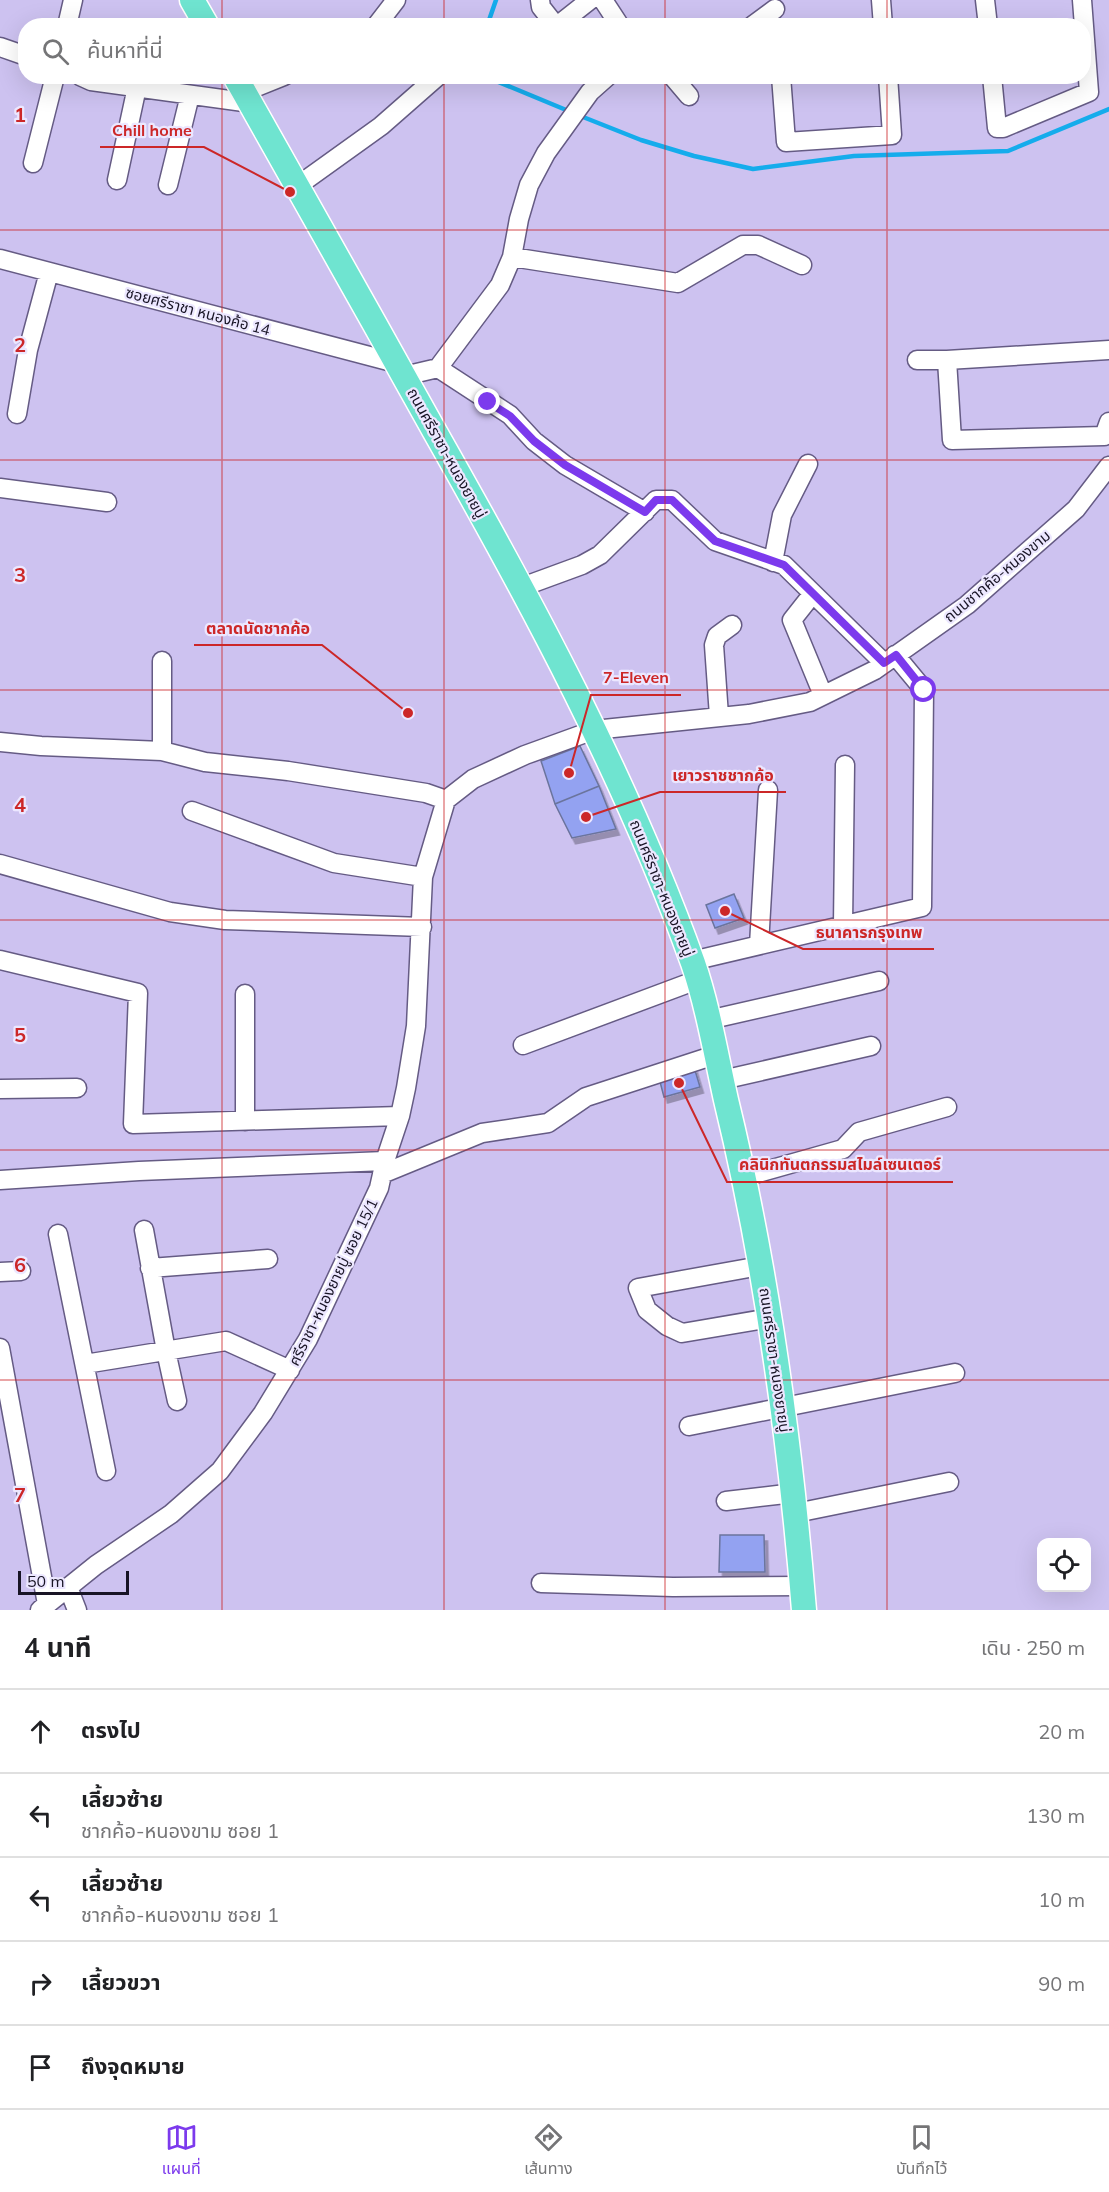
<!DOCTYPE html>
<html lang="th">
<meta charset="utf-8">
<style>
body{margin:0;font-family:Mulish,"Noto Sans Thai",sans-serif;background:#f2f2f2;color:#202124}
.controls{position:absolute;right:18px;bottom:18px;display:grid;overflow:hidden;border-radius:12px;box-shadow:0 6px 24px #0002}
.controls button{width:54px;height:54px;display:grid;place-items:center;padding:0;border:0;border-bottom:2px solid #e0e0e0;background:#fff;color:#202124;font:30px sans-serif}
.scale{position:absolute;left:18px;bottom:15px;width:111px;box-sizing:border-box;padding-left:6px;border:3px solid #181425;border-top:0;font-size:16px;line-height:21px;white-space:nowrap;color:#181425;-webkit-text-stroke:4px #ece7ff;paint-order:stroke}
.stop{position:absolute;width:18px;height:18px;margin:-14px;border:4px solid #7c3aed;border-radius:50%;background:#fff}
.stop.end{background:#7c3aed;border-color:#fff;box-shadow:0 2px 6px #0008}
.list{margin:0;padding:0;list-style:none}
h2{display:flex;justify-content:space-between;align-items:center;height:78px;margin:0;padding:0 24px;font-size:26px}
h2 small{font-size:20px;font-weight:400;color:#757577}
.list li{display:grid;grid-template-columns:39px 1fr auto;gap:18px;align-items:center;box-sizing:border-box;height:84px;padding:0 24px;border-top:2px solid #e0e0e0}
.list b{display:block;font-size:22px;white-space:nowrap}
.list p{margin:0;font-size:20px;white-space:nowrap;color:#757577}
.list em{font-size:20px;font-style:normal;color:#757577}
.icon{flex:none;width:33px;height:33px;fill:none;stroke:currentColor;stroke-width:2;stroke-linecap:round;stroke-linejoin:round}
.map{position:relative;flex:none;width:1109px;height:1610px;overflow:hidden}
.search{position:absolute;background:#fff;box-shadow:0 6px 24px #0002;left:18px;right:18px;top:18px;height:66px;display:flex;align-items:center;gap:15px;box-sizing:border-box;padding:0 21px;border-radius:24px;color:#757577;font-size:22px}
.sheet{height:498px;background:#fff}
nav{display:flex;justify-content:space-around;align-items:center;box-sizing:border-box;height:84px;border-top:2px solid #e0e0e0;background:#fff;font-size:16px;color:#757577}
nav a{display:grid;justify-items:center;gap:3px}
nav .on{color:#7c3aed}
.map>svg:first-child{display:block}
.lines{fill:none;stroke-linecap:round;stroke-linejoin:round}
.stream{stroke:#15acec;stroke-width:4.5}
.building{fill:#93a2f1;stroke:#6b749d;stroke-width:1.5;filter:url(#shadow)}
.minor-casing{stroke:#655b84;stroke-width:21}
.major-casing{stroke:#fff;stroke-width:27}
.minor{stroke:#fff;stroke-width:18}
.major{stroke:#6fe4d0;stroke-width:24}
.route{stroke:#7c3aed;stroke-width:8}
.grid{fill:none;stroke:#cc2728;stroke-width:1.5;stroke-opacity:0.55}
.labels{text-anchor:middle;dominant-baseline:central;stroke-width:4.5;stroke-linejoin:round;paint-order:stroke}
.street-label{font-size:15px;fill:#181425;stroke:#ece7ff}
.grid-label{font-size:20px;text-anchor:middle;font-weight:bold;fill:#cc2728;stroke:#ece7ff;stroke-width:4.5;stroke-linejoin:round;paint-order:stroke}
.leader{fill:none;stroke:#cc2728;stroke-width:2}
.callout-dot{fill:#cc2728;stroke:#ece7ff;stroke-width:2}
.callout-label{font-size:16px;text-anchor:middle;font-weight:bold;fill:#cc2728;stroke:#ece7ff;stroke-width:4.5;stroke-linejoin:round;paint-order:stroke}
</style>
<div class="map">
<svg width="1109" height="1610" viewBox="0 0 1109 1610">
<defs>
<filter id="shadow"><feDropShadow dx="3.5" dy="6" stdDeviation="0" flood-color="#0004"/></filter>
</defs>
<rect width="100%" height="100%" fill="#cdc2f0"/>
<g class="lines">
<path class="stream" d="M487,26L496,0
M484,76L571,112
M578,115L641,140L694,156L753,169L854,156L1008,151L1109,109"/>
</g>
<path class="building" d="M580,746L599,786L555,804L541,761Z
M599,786L616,829L572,838L555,804Z
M734,894L744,918L715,928L706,905Z
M694,1067L700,1087L664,1097L659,1078Z
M720,1535H764L765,1572H719Z"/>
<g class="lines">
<g class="minor-casing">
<path id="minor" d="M540,0L541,7L556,26
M603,0L620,26
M881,0L883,26
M985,0L988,26
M67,26L73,0
M376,26L396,0
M557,26L590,0
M752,26L775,9
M0,47L26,56
M80,76L91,81L251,103
M672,76L689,96
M781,76L786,142L892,135L888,76
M992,76L997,128H1003L1089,92L1082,0
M244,92L284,76
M33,163L55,76
M117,180L137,87
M168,185L190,95
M296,187L381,126L438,76
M512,257L678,283L743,245H758L802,265
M0,259L396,363
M917,360H947L1109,350
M947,360L952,440L1104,436L1109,422
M438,368L500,285L512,257L519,219L529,185L546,153L590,92L608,76
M404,376L438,368L510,415L534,441L565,465L645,512
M17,414L28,350L49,272
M0,488L107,502
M773,562L782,515L808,464
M522,587L582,565L600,555L656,500H672L715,541L784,565L884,663
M807,601L792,620L823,695
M719,716L714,645L717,636L732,625
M0,742L41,746L162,751L205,762L288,771L426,793L446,800
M162,751V661
M192,811L334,863L423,877
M0,864L170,912L225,920L422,927
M843,925L845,765
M759,945L768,790
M0,960L138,993L133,1124L400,1116
M692,961L922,907L924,690L895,655
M245,994V1121
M708,1020L879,981
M523,1045L697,980
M722,1080L871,1046
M0,1089L77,1088
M382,1174L482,1133L548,1123L586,1097L715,1055
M744,1177L843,1149L859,1132L947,1107
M0,1180L139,1171L385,1161
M144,1230L166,1351L177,1401
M58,1234L106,1471
M760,1266L638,1288L647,1310L667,1326L682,1333L770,1318
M150,1268L268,1259
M0,1272L21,1271
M0,1348L47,1604
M85,1364L226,1341L290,1370
M689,1426L955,1373
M726,1501L794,1493
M796,1513L949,1482
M541,1583L673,1587L802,1586
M68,1587L77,1610
M40,1610L96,1565L171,1514L220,1471L263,1413L308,1339L379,1188L385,1161L400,1116L406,1088L416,1026L423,877L446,800L473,779L525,755L594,730L749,714L810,702L875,670L967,605L1076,509L1109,466"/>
</g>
<g class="major-casing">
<path id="major" d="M192,0L207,26
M235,76C302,195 369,313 435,432C532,603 626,777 693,963C708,1007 716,1055 726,1100C767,1268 790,1439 804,1610"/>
</g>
<use href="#minor" class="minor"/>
<use href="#major" class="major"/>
</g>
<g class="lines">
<path class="route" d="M488,402L510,416L534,441L565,465L645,512L656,500H672L715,541L784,565L884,663L896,655L924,690"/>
</g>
<path class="grid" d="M222,0V26M444,0V26M665,0V26M887,0V26M222,76V1610M444,76V1610M665,76V1610M887,76V1610M0,230H1109M0,460H1109M0,690H1109M0,920H1109M0,1150H1109M0,1380H1109"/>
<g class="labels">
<g class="street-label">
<text transform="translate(198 311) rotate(15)">ซอยศรีราชา หนองค้อ 14</text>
<text transform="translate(447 453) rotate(61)">ถนนศรีราชา-หนองยายบู่</text>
<text transform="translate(997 576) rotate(-40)">ถนนชากค้อ-หนองขาม</text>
<text transform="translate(662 888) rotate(68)">ถนนศรีราชา-หนองยายบู่</text>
<text transform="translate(333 1282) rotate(-64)">ศรีราชา-หนองยายบู่ ซอย 15/1</text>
<text transform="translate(775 1360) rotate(82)">ถนนศรีราชา-หนองยายบู่</text>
</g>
</g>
<g class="grid-label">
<text x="20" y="122">1</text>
<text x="20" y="352">2</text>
<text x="20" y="582">3</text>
<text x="20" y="812">4</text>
<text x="20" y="1042">5</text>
<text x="20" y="1272">6</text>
<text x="20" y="1502">7</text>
</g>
<path class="leader" d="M290 192L204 147H100M408 713L322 645H194M569 773L591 695H681M586 817L660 792H786M725 911L803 949H934M679 1083L727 1182H953"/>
<g class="callout-dot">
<circle cx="290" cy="192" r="6"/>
<circle cx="408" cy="713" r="6"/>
<circle cx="569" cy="773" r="6"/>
<circle cx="586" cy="817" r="6"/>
<circle cx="725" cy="911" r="6"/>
<circle cx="679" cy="1083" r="6"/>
</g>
<g class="callout-label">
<text x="152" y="136">Chill home</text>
<text x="258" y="634">ตลาดนัดชากค้อ</text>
<text x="636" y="683">7-Eleven</text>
<text x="723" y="781">เยาวราชชากค้อ</text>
<text x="869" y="938">ธนาคารกรุงเทพ</text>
<text x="840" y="1170">คลินิกทันตกรรมสไมล์เซนเตอร์</text>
</g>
</svg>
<div class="controls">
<button><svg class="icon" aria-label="locate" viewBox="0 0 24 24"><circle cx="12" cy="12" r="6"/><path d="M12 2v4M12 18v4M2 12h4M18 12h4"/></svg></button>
</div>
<div class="scale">50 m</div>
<div class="stop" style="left:924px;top:690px"></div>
<div class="stop end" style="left:488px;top:402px"></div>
<div class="search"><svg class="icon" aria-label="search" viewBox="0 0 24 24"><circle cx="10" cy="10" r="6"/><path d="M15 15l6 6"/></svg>ค้นหาที่นี่</div>
</div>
<section class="sheet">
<h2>4 นาที<small>เดิน · 250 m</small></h2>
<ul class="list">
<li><svg class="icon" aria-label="ahead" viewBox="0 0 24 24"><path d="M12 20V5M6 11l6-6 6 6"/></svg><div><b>ตรงไป</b></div><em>20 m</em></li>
<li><svg class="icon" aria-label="left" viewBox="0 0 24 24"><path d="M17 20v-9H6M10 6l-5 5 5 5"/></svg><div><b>เลี้ยวซ้าย</b><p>ชากค้อ-หนองขาม ซอย 1</p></div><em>130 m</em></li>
<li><svg class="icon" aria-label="left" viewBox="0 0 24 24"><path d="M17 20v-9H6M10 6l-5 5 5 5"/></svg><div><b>เลี้ยวซ้าย</b><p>ชากค้อ-หนองขาม ซอย 1</p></div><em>10 m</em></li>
<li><svg class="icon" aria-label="right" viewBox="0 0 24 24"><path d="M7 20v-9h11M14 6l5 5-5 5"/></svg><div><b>เลี้ยวขวา</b></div><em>90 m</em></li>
<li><svg class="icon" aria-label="arrive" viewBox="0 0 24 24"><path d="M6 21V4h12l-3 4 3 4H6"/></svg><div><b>ถึงจุดหมาย</b></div></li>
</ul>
</section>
<nav>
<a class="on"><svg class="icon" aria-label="map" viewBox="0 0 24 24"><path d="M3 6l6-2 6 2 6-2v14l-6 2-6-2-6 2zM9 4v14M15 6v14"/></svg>แผนที่</a>
<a><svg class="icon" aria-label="directions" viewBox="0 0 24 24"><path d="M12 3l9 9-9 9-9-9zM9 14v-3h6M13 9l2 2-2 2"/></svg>เส้นทาง</a>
<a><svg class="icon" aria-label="saved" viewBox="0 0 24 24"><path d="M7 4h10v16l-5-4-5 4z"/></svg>บันทึกไว้</a>
</nav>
